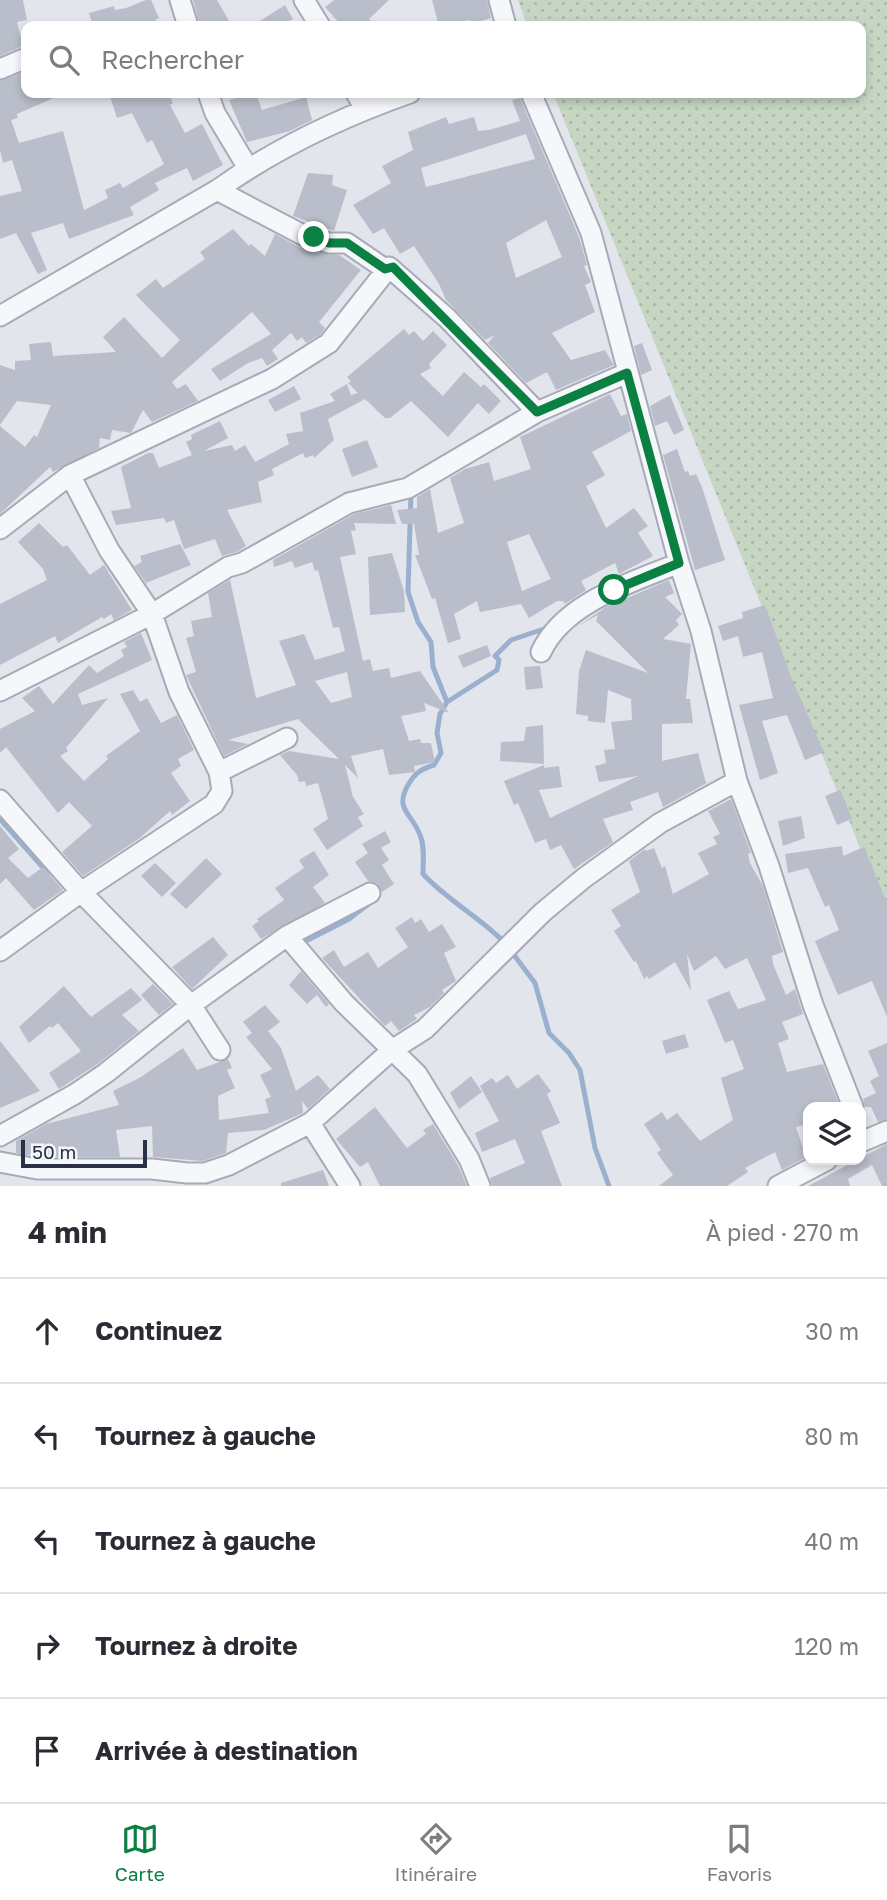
<!DOCTYPE html>
<html lang="fr">
<meta charset="utf-8">
<style>
body{margin:0;font-family:"Golos Text",sans-serif;background:#f7f7f7;color:#2b2b33}
.controls{position:absolute;right:21px;bottom:21px;display:grid;overflow:hidden;border-radius:14px;box-shadow:0 4px 10px #0003}
.controls button{width:63px;height:63px;display:grid;place-items:center;padding:0;border:0;border-bottom:2px solid #e1e1e2;background:#fff;color:#2b2b33;font:35px sans-serif}
.scale{position:absolute;left:21px;bottom:18px;width:126px;box-sizing:border-box;padding-left:7px;border:4px solid #293146;border-top:0;font-size:19px;line-height:24px;white-space:nowrap;color:#293146;-webkit-text-stroke:5px #f3f5f9;paint-order:stroke}
.stop{position:absolute;width:21px;height:21px;margin:-16px;border:5px solid #0b8043;border-radius:50%;background:#fff}
.stop.end{background:#0b8043;border-color:#fff;box-shadow:0 2px 7px #0008}
.list{margin:0;padding:0;list-style:none}
h2{display:flex;justify-content:space-between;align-items:center;height:91px;margin:0;padding:0 28px;font-size:30px}
h2 small{font-size:23px;font-weight:400;color:#7c7c81}
.list li{display:grid;grid-template-columns:46px 1fr auto;gap:21px;align-items:center;box-sizing:border-box;height:105px;padding:0 28px;border-top:2px solid #e1e1e2}
.list b{display:block;font-size:26px;white-space:nowrap}
.list em{font-size:23px;font-style:normal;color:#7c7c81}
.icon{flex:none;width:38px;height:38px;fill:none;stroke:currentColor;stroke-width:2;stroke-linecap:round;stroke-linejoin:round}
.map{position:relative;flex:none;width:887px;height:1186px;overflow:hidden}
.search{position:absolute;background:#fff;box-shadow:0 4px 10px #0003;left:21px;right:21px;top:21px;height:77px;display:flex;align-items:center;gap:18px;box-sizing:border-box;padding:0 24px;border-radius:14px;color:#7c7c81;font-size:26px}
.sheet{height:616px;background:#fff}
nav{display:flex;justify-content:space-around;align-items:center;box-sizing:border-box;height:98px;border-top:2px solid #e1e1e2;background:#fff;font-size:19px;color:#7c7c81}
nav a{display:grid;justify-items:center;gap:4px}
nav .on{color:#0b8043}
.map>svg:first-child{display:block}
.grass{fill:url(#grass-dots)}
.lines{fill:none;stroke-linecap:round;stroke-linejoin:round}
.stream{stroke:#9bb0ce;stroke-width:5}
.building{fill:#b9beca;fill-rule:evenodd}
.minor-casing{stroke:#a7abb7;stroke-width:23}
.minor{stroke:#f6f7fa;stroke-width:19}
.route{stroke:#0b8043;stroke-width:9}
</style>
<div class="map">
<svg width="887" height="1186" viewBox="0 0 887 1186">
<defs>
<pattern id="grass-dots" width="8" height="8" patternUnits="userSpaceOnUse" patternTransform="scale(1.75)"><rect width="8" height="8" fill="#c6d6c3"/><path d="M2 2h.1M6 6h.1" fill="none" stroke="#aab8a9" stroke-width="1.8" stroke-linecap="round"/></pattern>
</defs>
<rect width="100%" height="100%" fill="#e2e5ec"/>
<path class="grass" d="M518,0H887V914L553,93H861V26H527Z"/>
<g class="lines">
<path class="stream" d="M411,493L408,592L418,622L431,642L433,667L447,702L440,714L437,733L441,753L434,765C421,769 415,773 408,785C394,810 412,813 420,835C425,846 423,862 423,874C448,901 480,917 505,943
M447,702L497,670L499,660L495,656L511,640L544,629
M0,819L47,872
M302,943L349,919L371,902
M511,951L535,983L549,1033L569,1053L580,1070L595,1148L609,1186"/>
</g>
<path class="building" d="M0,0H23L27,20L17,22L23,46L0,56Z
M146,0H151L159,18L155,20L158,26H93L89,13L114,6L115,10L126,8Z
M193,0H217L232,26H200Z
M334,0H389L369,19L376,26H342L325,7Z
M432,0H487L491,18L470,24L469,20L439,26Z
M285,5L293,19L280,26H252Z
M26,71V93H65L17,114L18,118L11,120L19,143L63,131L84,210L108,198L105,190L120,183L123,188L164,164L152,140L147,143L132,113L117,118L109,93H169L173,103L170,105L185,133L202,124L223,165L193,181L187,168L155,183L159,190L130,207L134,215L69,239L63,223L31,233L47,270L38,274L16,233L0,239V196L22,191L12,160L3,163L0,150V81Z
M256,93L262,110L306,97L312,120L290,131L247,142L229,100Z
M520,98L579,237L587,265L584,266L591,282L585,285L595,312L552,333L571,360L605,350L614,365L556,390L547,372L526,383L488,343L495,335L485,340L446,300L439,284L414,246L400,254L384,228L373,234L353,205L391,183L382,166L413,150L408,132L446,117L449,124L474,117L478,131L489,130L520,121L512,100ZM526,134L535,159L426,187L421,168ZM546,220L562,257L516,278L506,243Z
M308,173L333,175L332,185L347,190L334,231L293,216Z
M233,229L249,246L251,244L265,256L275,234L299,247L339,255L361,270L319,322L325,328L321,334L306,343L302,337L297,341L291,333L272,350L278,359L267,366L262,358L248,363L220,381L211,369L271,334L252,312L172,382L177,389L186,384L198,401L152,422L143,410L131,433L112,430L110,440L100,438L99,448L53,472L50,467L0,514V426L25,447L34,435L37,437L51,405L17,401L0,425V365L15,370V361L31,360L29,344L51,342L53,356L116,352L103,337L124,317L162,358L180,340L136,295L156,279L163,288L205,259L200,252Z
M404,329L409,335L414,331L423,341L433,331L447,345L429,364L431,368L420,374L443,396L464,372L481,387L484,384L501,401L489,414L478,403L448,437L411,401L390,418H385L365,399L328,419L334,440L314,458L313,455L305,458L303,453L272,469L274,475L258,482L262,502L227,510L246,546L237,552L222,556L215,539L184,549L174,520L166,523L164,518L116,525L111,511L131,508L121,467L148,453H153L159,468L192,455L186,442L192,439L191,435L220,421L228,438L204,451L232,445L235,451L245,445L255,462L289,444L286,434L303,431L300,413L335,401L330,394L347,384L351,395L358,393L348,383L351,381L347,377Z
M642,343L652,370L641,375L634,346Z
M294,386L301,399L275,412L268,400Z
M610,394L621,416L627,414L631,431L592,452L605,475L586,486L606,528L634,508L648,526L638,533L653,556L619,574L615,563L581,581L586,590L565,604L563,601H557L529,618L521,604L480,612L477,601L454,614L461,639L448,643L435,598L432,599L415,555H419L414,524H402L397,510L417,508V497L430,489L438,533L464,523L450,478L465,469L489,462L494,481L531,469L520,437ZM529,534L551,579L522,591L507,542Z
M670,395L684,430L674,435L667,421L655,426L650,406Z
M367,440L378,467L352,477L342,449Z
M677,449L685,472L688,471L690,476L696,474L702,487L725,560L695,570L663,455Z
M391,505L396,524L354,523L356,530L351,531L356,554L340,557L363,661L370,659L373,671L389,668L391,678L420,671L449,713L424,703L426,711L401,716L409,741L420,739L421,743H431L435,762L414,766L415,772L389,775L383,749L351,756L358,778L345,765L353,797L364,814L358,817L363,826L327,850L313,829L328,819L318,783L306,786L305,781L299,782L297,775L280,755L289,751L339,759L298,719L228,740L248,744L224,756L186,675L196,672L186,638L194,636L191,621L212,617L208,593L230,580L256,698L296,685L279,641L304,634L315,660L345,651L339,627L333,628L318,570L315,571L312,562L295,568L292,561L274,567L273,560L354,514ZM347,672L352,697L331,703L315,681Z
M39,523L63,547L67,545L90,575L104,565L132,610L114,620L111,614L104,619L102,617L58,643L55,636L0,665V604L47,580L43,569L18,542Z
M180,544L191,565L146,583L134,566L142,562L140,556Z
M392,553L404,591L405,612L370,615L368,557Z
M669,580L674,593L665,597L682,614L676,620L679,625L663,639L691,644L686,699H690L693,723L662,724V761L698,753L706,783L716,778L667,805L663,807L658,792L630,802L633,810L603,819L613,842L574,869L561,845L550,850L546,839L535,843L518,803L514,805L504,781L544,765V768L559,766L562,787L539,790L550,818L638,776L599,782L595,766L606,763L604,750L615,749L611,722L632,720L631,699L608,690L605,723L588,721V716L576,714L579,671L586,650L648,673L596,621L598,615L578,626L606,607Z
M765,605L791,677L824,752L805,760L787,715L762,721L778,773L760,780L739,705L773,698L762,652L743,657L738,636L723,641L718,626L743,618L742,612Z
M141,633L152,660L78,694L82,705L108,698L66,748L68,751L60,756L84,781L108,759L106,756L140,731L120,694L133,690L140,702L147,698L161,723L177,715L194,750L178,759L181,766L171,773L190,801L172,815L170,811L140,838L83,876L62,852L92,826L69,802L58,813L6,747L0,753V729L35,711L22,698L39,686L53,704L89,665L97,673L124,656L121,650L127,647L124,642Z
M487,645L491,656L463,668L458,656Z
M540,666L543,688L526,690L524,667Z
M543,725L544,764L500,761L501,742L524,741L526,727Z
M840,790L852,819L837,825L825,796Z
M731,799L751,853L748,854L750,863L763,886L783,952L772,956L773,964L786,995L795,989L803,1014L782,1022L789,1039L778,1043L787,1072L823,1064L840,1107H808V1124L796,1127L806,1157L782,1170L775,1152L745,1168L748,1172L727,1186H659L673,1175L657,1153L661,1150L644,1124L662,1112L667,1120L677,1113L700,1141L733,1120L721,1078L744,1069L733,1040L725,1043L707,1000L729,991L738,1009L766,1000L747,958L725,969L716,956L694,971L687,954L691,991L675,962L649,979L647,976L644,979L636,961L634,962L614,931L621,926L611,910L640,892L629,861L645,849L646,851L654,848L662,868L665,866L673,894L709,874L698,853L717,844L713,837L720,834L708,811L693,819Z
M801,816L805,838L783,846L778,821Z
M0,826L19,849L8,858L28,878L43,867L63,890L34,910L6,878L0,884Z
M385,831L391,842L381,848L389,860L382,865L394,884L382,892L377,883L368,881L355,862L368,853L362,844Z
M842,846L843,856L864,847L887,903V1017L872,981L838,995L815,941L839,930L829,905L825,907L808,868L788,873L785,854Z
M314,851L329,875L313,887L325,903L261,939L252,926L259,921L257,919L284,900L275,888L304,868L299,860Z
M206,858L222,874L186,909L170,894Z
M155,863L176,883L162,897L141,876Z
M412,917L415,923L421,919L429,932L442,924L456,947L444,953L456,981L442,990L444,993L430,1007L414,1015L417,1019L399,1031L391,1021L385,1026L322,958L334,950L344,967L368,952L378,968L408,947L395,928Z
M213,937L228,955L192,989L172,967Z
M301,971L329,1004L326,1007L317,995L307,1004L289,985Z
M153,984L173,1004L159,1015L141,995Z
M64,986L91,1017L131,988L142,1000L122,1015L139,1031L99,1063L59,1089L49,1073L81,1051L58,1023L52,1028L50,1026L29,1043L19,1027Z
M265,1005L280,1022L268,1031L281,1048L296,1091L318,1075L330,1089L308,1109L302,1101L303,1113L264,1130L228,1133L226,1153L203,1161L153,1157L152,1126L116,1130L120,1157H38L16,1153V1141L46,1124L119,1105L113,1091L141,1077L183,1048L197,1070L228,1059L232,1068L227,1070L235,1088L218,1096L219,1120L269,1113L265,1099L271,1097L260,1075L272,1069L246,1037L252,1033L243,1022Z
M685,1034L689,1047L666,1054L662,1041Z
M0,1041L40,1091L0,1108Z
M887,1043V1119L878,1122L871,1107H865L863,1099L876,1093L870,1081L879,1076L868,1051Z
M538,1074L551,1091L547,1094L560,1123L541,1131L562,1186H492L490,1178L525,1163L515,1139L482,1152L475,1133L499,1121L480,1086L492,1078L496,1083L508,1075L517,1089Z
M471,1076L482,1092L459,1109L450,1093Z
M375,1107L407,1148L426,1134L423,1130L433,1124L458,1165L467,1186H380L368,1162L360,1167L336,1139Z
M887,1144V1186H882L872,1165L848,1179L850,1186H808Z
M323,1170L329,1186H281V1183Z"/>
<g class="lines">
<g class="minor-casing">
<path id="minor" d="M180,0L188,26
M304,0L320,26
M499,0L506,26
M0,69L26,58
M208,93L215,113L248,168
M356,93L365,109
M531,93L591,233L679,563L701,631L737,781L769,866L813,1005L853,1107
M217,190L303,235L329,243H347L385,269
M0,316L217,190C276,148 342,117 410,93
M0,529L70,475L272,379L329,343L389,267L447,318L537,412
M541,652C564,602 631,583 679,563
M0,691L152,614L228,567L242,563L349,503L408,488L537,412L627,373
M219,772L287,738
M0,800L81,892L191,1005L220,1050
M287,936L344,1003L417,1074L469,1159L480,1186
M0,951L81,892L214,804L222,791L219,772L179,692L152,614L109,550L70,475
M310,1123L350,1186
M0,1136L75,1094L106,1073L191,1005L287,936L370,893
M861,1142L887,1131
M0,1162L37,1169H152L187,1173H205L229,1165L310,1123L392,1050L425,1029L543,912L584,878L660,823L737,781
M778,1186L827,1160"/>
</g>
<use href="#minor" class="minor"/>
</g>
<g class="lines">
<path class="route" d="M314,237L329,243H347L385,269L393,267L537,412L627,373L679,563L614,590"/>
</g>
</svg>
<div class="controls">
<button><svg class="icon" aria-label="layers" viewBox="0 0 24 24"><path d="M12 4l9 5-9 5-9-5zM3 14l9 5 9-5"/></svg></button>
</div>
<div class="scale">50 m</div>
<div class="stop" style="left:614px;top:590px"></div>
<div class="stop end" style="left:314px;top:237px"></div>
<div class="search"><svg class="icon" aria-label="search" viewBox="0 0 24 24"><circle cx="10" cy="10" r="6"/><path d="M15 15l6 6"/></svg>Rechercher</div>
</div>
<section class="sheet">
<h2>4 min<small>À pied · 270 m</small></h2>
<ul class="list">
<li><svg class="icon" aria-label="ahead" viewBox="0 0 24 24"><path d="M12 20V5M6 11l6-6 6 6"/></svg><div><b>Continuez</b></div><em>30 m</em></li>
<li><svg class="icon" aria-label="left" viewBox="0 0 24 24"><path d="M17 20v-9H6M10 6l-5 5 5 5"/></svg><div><b>Tournez à gauche</b></div><em>80 m</em></li>
<li><svg class="icon" aria-label="left" viewBox="0 0 24 24"><path d="M17 20v-9H6M10 6l-5 5 5 5"/></svg><div><b>Tournez à gauche</b></div><em>40 m</em></li>
<li><svg class="icon" aria-label="right" viewBox="0 0 24 24"><path d="M7 20v-9h11M14 6l5 5-5 5"/></svg><div><b>Tournez à droite</b></div><em>120 m</em></li>
<li><svg class="icon" aria-label="arrive" viewBox="0 0 24 24"><path d="M6 21V4h12l-3 4 3 4H6"/></svg><div><b>Arrivée à destination</b></div></li>
</ul>
</section>
<nav>
<a class="on"><svg class="icon" aria-label="map" viewBox="0 0 24 24"><path d="M3 6l6-2 6 2 6-2v14l-6 2-6-2-6 2zM9 4v14M15 6v14"/></svg>Carte</a>
<a><svg class="icon" aria-label="directions" viewBox="0 0 24 24"><path d="M12 3l9 9-9 9-9-9zM9 14v-3h6M13 9l2 2-2 2"/></svg>Itinéraire</a>
<a><svg class="icon" aria-label="saved" viewBox="0 0 24 24"><path d="M7 4h10v16l-5-4-5 4z"/></svg>Favoris</a>
</nav>
